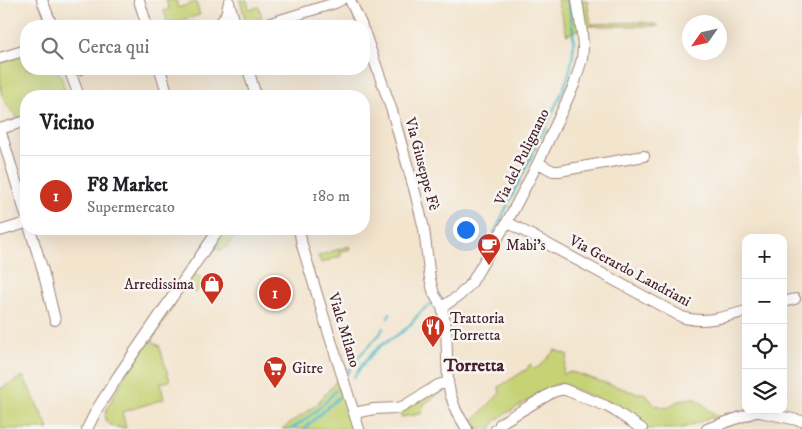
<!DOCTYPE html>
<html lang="it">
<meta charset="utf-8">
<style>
body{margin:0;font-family:"IM FELL DW Pica",serif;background:#f2f2f2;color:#202124}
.controls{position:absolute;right:15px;bottom:15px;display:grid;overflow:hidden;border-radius:10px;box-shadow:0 5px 20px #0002}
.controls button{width:45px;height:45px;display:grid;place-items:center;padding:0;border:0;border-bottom:1px solid #e0e0e0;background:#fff;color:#202124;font:25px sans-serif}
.compass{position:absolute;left:682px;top:15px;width:45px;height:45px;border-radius:50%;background:#fff;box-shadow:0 5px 20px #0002;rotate:236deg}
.you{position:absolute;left:465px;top:229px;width:18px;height:18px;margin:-12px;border:4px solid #fff;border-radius:50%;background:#1a73e8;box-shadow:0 0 0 8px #1a73e833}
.badge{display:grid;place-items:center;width:32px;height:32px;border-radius:50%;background:#c8321e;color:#fff;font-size:16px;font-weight:700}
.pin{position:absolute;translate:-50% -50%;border:2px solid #fff;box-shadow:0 1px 5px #0006}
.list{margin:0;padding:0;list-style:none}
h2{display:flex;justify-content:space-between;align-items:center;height:65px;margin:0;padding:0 20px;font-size:21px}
h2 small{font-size:16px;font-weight:400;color:#757577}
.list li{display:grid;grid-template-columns:32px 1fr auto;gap:15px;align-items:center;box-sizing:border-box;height:80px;padding:0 20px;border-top:1px solid #e0e0e0}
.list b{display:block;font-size:19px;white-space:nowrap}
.list p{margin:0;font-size:16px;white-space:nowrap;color:#757577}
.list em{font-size:16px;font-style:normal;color:#757577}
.icon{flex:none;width:28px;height:28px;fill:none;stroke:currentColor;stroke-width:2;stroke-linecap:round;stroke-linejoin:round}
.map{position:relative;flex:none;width:802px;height:429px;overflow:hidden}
.search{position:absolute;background:#fff;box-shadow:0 5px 20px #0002;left:20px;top:20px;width:350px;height:55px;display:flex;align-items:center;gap:12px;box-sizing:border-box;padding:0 18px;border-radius:20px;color:#757577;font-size:19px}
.panel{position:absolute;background:#fff;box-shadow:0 5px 20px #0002;left:20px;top:90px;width:350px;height:145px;border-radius:20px}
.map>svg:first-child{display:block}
.green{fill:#c6d374;stroke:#887950}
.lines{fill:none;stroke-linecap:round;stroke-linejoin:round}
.stream{stroke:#4ab7c5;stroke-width:2.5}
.minor-casing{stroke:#9e827c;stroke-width:12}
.minor{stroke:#fff;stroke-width:10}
.labels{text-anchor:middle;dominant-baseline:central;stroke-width:5;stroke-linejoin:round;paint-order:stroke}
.street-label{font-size:15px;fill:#4a1f2b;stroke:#f6f6f2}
.poi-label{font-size:15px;fill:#4a1f2b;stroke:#f6f6f2;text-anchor:start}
.quarter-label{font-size:18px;font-weight:bold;fill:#4a1f2b;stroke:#f6f6f2}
</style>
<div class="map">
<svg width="802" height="429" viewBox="0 0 802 429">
<rect width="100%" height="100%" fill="#f6f6f2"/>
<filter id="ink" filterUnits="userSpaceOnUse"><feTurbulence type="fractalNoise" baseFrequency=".02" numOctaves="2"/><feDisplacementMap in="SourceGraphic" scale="10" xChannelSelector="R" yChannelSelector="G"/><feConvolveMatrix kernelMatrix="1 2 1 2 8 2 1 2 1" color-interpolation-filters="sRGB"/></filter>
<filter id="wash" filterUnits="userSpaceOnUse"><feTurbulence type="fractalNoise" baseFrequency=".0096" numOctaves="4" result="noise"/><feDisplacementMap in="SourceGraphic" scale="20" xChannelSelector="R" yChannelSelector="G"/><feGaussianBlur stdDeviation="1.12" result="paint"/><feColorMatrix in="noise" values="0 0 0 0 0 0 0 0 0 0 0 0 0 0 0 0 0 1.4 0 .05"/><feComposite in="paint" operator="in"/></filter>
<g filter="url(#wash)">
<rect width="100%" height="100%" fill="#f3e4cd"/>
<path class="green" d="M166,0H176L178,8L196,2L200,15L168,24L164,11L169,9Z
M240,0H247L249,9L259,7L262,17L252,21L248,24L246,22Z
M557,0H587L591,24C605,24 648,19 659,26H585L567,35Z
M26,55V69H57L61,76L66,96H26V117L17,118L5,102L1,93L0,63Z
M224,229H241L227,247L221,250L217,248L215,244Z
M349,246L350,249L340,252L341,256L321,263L318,256Z
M194,274L204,279L195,293L186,286Z
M175,301L173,307L152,340L155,344L159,345L170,381L160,383L164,399L122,412L126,428C95,427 105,411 116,392C119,386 122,380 125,374Z
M555,350L568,355L562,374L569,372L575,373L636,393H644L655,405L667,408C674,402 687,397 696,398L716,416L722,417L714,420L712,417L680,429H648L617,408L563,384L555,385L502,416L495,421L491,429H472L469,422L477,417L500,393L499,387L527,369L530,364L535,369L540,366Z
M23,376L49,429H0V389Z
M339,378L355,429H282L316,405Z
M438,388L441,392L424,404L421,414L401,417V413L403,411Z"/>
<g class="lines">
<path class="stream" d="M494,233L562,92C577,59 576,34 567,0
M388,318L390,313
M347,373L360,355L380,334L383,328
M354,377C361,366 369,356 379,347C388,340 400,335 408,327C419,316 418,310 434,303
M291,429C308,419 324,405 336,390
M304,429L339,397"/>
</g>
</g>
<g filter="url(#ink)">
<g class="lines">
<g class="minor-casing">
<path id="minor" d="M42,0L52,26
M139,0L147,26
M350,0L362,26
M229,3L236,26
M191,26H206
M216,26C225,21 227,12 229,2
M261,26L335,3L341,0
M364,31L392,111L415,192L424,229L430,279L434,294L442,307L446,327L448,382L450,393L456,411L467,429
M0,58L26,50
M69,69L79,96
M160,69L168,96
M248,69L256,96
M70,72L81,69
M0,128V129L26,121
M0,129L26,215
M538,163L553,171H559L644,156
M507,222L682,317C703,324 725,317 746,311
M30,229L43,271L55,320
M299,229L302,245L329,334L359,429
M0,231L26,223
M783,302L795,299
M442,307L460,295L472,282L507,222L538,163L574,85L582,59L583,48L582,33L577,0
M354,413L374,409L397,408L402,407L438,385L448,382
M87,429L97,409L118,376L219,229
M496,429L499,427L500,424L504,421L553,392L563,389L606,406L615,411L642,429
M707,429L755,412H760L802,421"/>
</g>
<use href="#minor" class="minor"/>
</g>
</g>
<defs>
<g id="cafe-pin" transform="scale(1.25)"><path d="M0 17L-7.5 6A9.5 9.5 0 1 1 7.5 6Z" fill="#c8321e" stroke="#f6f6f2"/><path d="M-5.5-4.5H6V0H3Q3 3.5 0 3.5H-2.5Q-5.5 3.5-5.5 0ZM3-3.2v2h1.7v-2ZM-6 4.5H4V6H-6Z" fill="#fff"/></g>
<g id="shop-pin" transform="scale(1.25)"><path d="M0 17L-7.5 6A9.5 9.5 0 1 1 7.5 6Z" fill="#c8321e" stroke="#f6f6f2"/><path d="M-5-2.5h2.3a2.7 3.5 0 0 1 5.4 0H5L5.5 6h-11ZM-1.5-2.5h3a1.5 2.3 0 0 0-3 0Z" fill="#fff"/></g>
<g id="restaurant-pin" transform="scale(1.25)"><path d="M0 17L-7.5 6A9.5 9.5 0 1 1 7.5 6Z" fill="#c8321e" stroke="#f6f6f2"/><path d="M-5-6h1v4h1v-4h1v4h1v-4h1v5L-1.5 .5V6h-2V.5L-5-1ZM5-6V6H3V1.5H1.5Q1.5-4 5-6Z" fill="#fff"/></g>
<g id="supermarket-pin" transform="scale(1.25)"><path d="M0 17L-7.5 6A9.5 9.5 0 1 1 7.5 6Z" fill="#c8321e" stroke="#f6f6f2"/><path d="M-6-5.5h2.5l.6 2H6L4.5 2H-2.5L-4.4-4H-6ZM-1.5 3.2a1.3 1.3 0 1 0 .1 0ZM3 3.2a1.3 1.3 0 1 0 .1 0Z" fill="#fff"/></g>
</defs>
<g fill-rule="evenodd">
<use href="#cafe-pin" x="489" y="245"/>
<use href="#shop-pin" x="212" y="284"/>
<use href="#restaurant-pin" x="433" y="327"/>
<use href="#supermarket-pin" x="275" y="368"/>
</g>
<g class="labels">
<g class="street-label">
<text transform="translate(522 157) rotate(-64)">Via del Pulignano</text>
<text transform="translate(422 164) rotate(75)">Via Giuseppe Fè</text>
<text transform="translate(630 271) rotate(28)">Via Gerardo Landriani</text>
<text transform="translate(344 330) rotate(73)">Viale Milano</text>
</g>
<g class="poi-label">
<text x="506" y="245">Mabi’s</text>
<text x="194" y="284" text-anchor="end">Arredissima</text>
<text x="450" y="318">Trattoria<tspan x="450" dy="17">Torretta</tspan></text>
<text x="292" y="368">Gitre</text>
</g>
<g class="quarter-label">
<text x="474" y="366">Torretta</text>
</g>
</g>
</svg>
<div class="controls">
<button>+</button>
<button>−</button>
<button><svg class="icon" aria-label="locate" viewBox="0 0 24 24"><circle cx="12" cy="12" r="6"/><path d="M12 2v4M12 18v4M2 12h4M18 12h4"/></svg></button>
<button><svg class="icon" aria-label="layers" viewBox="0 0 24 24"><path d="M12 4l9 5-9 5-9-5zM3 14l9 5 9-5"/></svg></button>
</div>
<svg class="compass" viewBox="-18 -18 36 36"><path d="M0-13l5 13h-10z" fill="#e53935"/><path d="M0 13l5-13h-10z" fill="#757577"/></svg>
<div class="you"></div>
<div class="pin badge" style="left:275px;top:293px">1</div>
<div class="search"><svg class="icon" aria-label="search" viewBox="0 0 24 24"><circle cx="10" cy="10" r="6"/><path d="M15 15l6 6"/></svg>Cerca qui</div>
<section class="panel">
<h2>Vicino<small></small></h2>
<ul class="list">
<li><span class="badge">1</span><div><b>F8 Market</b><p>Supermercato</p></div><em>180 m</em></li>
</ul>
</section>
</div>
